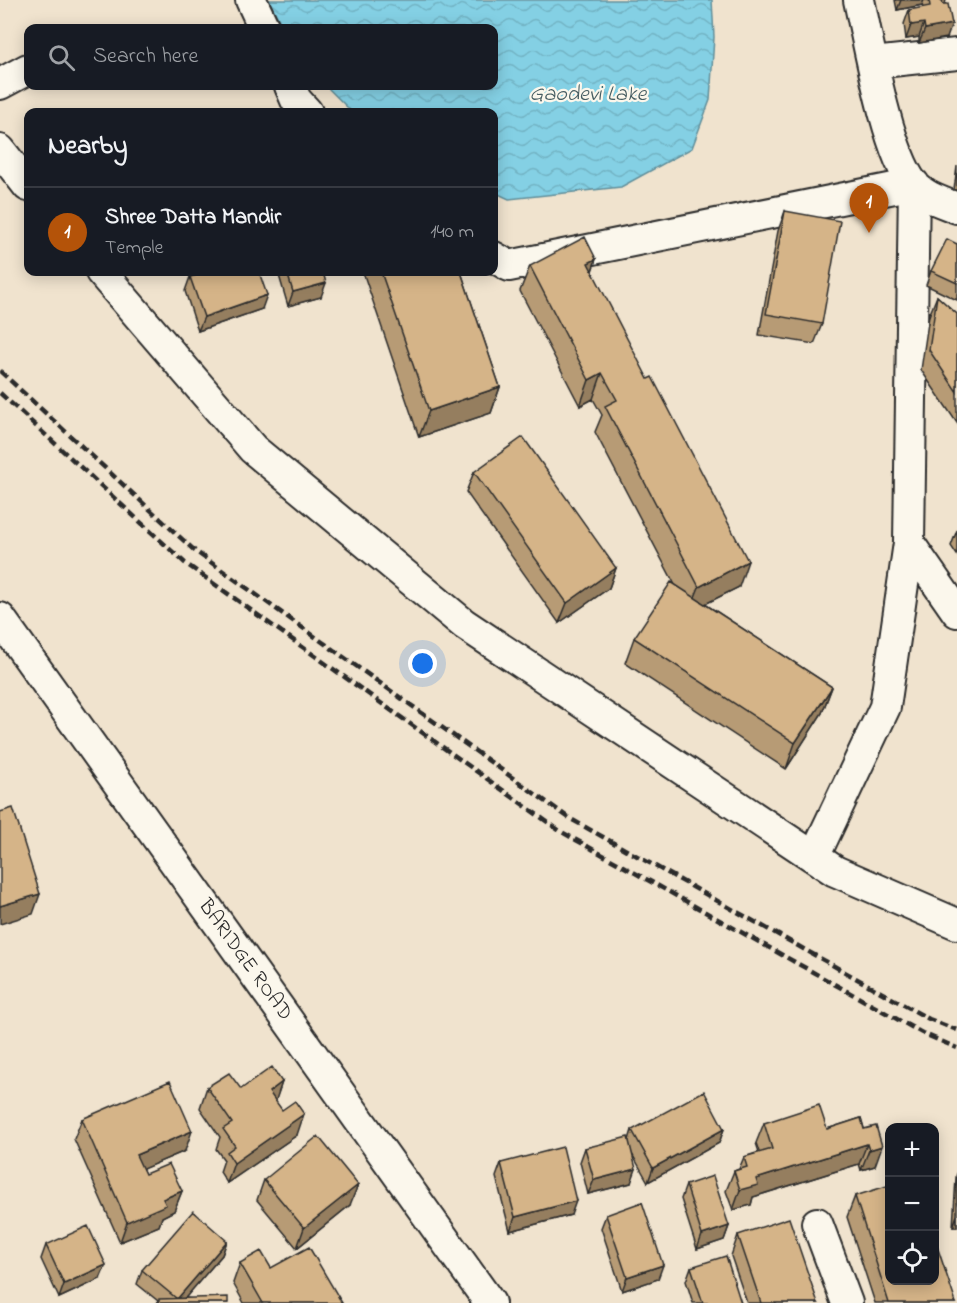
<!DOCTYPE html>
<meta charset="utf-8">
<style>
body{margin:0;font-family:"Indie Flower",sans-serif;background:#242831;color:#f1f3f6}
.controls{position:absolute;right:18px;bottom:18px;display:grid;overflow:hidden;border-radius:12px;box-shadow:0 3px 15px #0003}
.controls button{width:54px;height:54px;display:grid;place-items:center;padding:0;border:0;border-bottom:2px solid #363941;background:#171b24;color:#f1f3f6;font:30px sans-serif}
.you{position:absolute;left:423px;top:664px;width:21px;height:21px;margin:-15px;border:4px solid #fff;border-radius:50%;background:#1a73e8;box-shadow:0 0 0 9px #1a73e833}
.badge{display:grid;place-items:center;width:39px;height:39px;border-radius:50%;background:#b45309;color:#fff;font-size:20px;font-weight:700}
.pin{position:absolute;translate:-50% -50px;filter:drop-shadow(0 2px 3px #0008)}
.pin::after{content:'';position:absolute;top:32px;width:21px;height:18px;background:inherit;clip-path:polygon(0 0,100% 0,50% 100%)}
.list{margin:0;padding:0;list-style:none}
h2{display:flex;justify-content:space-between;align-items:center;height:78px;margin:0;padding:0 24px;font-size:26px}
h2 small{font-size:20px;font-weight:400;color:#9ea1a6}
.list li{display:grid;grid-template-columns:39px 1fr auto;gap:18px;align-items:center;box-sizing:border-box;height:90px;padding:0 24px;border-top:2px solid #363941}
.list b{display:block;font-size:22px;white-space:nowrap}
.list p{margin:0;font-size:20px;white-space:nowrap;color:#9ea1a6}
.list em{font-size:20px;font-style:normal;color:#9ea1a6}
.icon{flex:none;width:33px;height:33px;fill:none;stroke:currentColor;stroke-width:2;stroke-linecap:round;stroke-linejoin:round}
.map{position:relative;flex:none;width:957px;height:1303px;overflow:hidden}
.search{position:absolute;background:#171b24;box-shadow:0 3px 15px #0003;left:24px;top:24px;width:474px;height:66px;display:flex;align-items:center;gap:15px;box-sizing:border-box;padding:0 21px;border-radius:12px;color:#9ea1a6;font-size:22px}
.panel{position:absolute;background:#171b24;box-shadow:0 3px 15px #0003;left:24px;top:108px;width:474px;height:168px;border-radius:12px}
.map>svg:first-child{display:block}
.water{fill:url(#water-waves);stroke:#608e9a;stroke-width:1.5}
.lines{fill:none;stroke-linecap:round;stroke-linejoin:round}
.minor-casing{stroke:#2b2b2b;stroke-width:34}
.minor{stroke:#fbf7ec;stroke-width:30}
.rail{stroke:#2b2b2b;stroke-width:4.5;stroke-dasharray:9 4.5;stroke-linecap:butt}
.wall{fill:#b79b75;stroke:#2b2b2b;stroke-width:1.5}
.shaded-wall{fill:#957e5f;stroke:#2b2b2b;stroke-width:1.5}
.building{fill:#d5b488;stroke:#2b2b2b;stroke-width:1.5}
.labels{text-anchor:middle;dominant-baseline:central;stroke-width:4.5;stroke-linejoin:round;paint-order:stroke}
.street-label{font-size:21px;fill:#2b2b2b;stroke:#fbf7ec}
.water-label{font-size:22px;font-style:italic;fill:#465d62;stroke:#fbf7ec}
</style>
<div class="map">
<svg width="957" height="1303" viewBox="0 0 957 1303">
<defs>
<pattern id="water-waves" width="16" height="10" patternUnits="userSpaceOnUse" patternTransform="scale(1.5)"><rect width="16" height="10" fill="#84d0e4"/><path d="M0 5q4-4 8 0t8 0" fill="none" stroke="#72b3c4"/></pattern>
</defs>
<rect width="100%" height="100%" fill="#f0e3ce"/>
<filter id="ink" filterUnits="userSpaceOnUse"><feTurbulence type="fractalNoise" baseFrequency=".0167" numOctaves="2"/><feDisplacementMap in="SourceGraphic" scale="12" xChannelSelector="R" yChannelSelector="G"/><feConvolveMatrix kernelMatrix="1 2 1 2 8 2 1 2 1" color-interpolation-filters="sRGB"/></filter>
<g filter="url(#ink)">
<path class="water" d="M269,0H712L714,37L710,100L692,148L621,187L509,199L494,192V112H352L326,86H494V28H283Z"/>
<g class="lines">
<g class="minor-casing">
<path id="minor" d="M251,0L264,28
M859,0C869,45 887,150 913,184C924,197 942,202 957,208
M873,63L957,54
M0,84L28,69
M290,86L296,100L307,112
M0,150L28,186
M494,257L509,266L914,184L909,543L885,707L814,857
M101,272L253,449L464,624L835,871L957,924
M909,543L957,612
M0,618L490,1303
M817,1223L847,1303"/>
</g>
<use href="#minor" class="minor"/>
<path class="rail" d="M0,371L195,551L569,818L929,1019L957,1030
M0,393L185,563L560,831L922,1033L957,1048"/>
</g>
<path class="wall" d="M895,0H946L945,4L947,38L919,43V37L906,39L904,24L909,10L923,8L922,5L897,10Z
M957,166V190H954Z
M785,211L822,324L814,344L759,335L778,231Z
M957,244V300L926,285L931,271Z
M596,259L592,271L739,587L705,604L832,687L822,713L786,769L625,663L634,638L675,585L595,432L602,415L593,399L580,406L520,291L530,266Z
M278,272H323L321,297L288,306Z
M363,272H461L500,387L491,413L419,437Z
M190,277L262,309L198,331L185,291Z
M937,296L957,314V423L921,370L929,316Z
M474,472L616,568L609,588L559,623L466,492Z
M957,530V555L951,546Z
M282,1082L275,1101L297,1135L227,1183L220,1172L224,1160L216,1149L220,1137L200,1108L207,1087L241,1089Z
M861,1118L875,1166L861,1170L859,1164L753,1197L751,1205L733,1210L726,1191L734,1171L739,1169L744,1157L759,1152L756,1143L764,1123L827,1129Z
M82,1119L185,1151L142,1169L145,1174L182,1191L174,1211L162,1217L159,1226L120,1242L74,1139Z
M724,1129L719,1143L648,1182L632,1154L631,1183L588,1194L580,1162L585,1148L629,1140L632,1130Z
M501,1163L571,1215L510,1231L496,1177Z
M957,1173V1227H953L956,1177Z
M264,1180L350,1205L297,1248L257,1200Z
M686,1185L729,1226L724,1240L697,1249L681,1199Z
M855,1196L956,1303H875L847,1217Z
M606,1215L658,1279L622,1291L601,1228Z
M738,1235L818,1303H747L731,1256Z
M227,1241L222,1255L185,1298L228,1303H157L158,1301L137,1284L142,1270Z
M46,1245L100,1279L59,1298L41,1259Z
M240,1263L271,1268L342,1303H244L233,1283Z
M691,1267L741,1303H693L686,1281Z"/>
<path class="shaded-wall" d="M901,0H924L922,5L897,10Z
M924,23L919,37L906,39L911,25Z
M952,24L947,38L919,43L925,29Z
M596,259L587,285L588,263Z
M326,283L321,297L288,306L293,292Z
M267,295L262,309L198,331L204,317Z
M602,373L593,399L580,406L589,380Z
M500,387L491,413L419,437L429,411Z
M748,561L739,587L689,612L699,587Z
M616,568L609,588L559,623L567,603Z
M832,687L822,713L786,769L795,743Z
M40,894L33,914L0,924V906Z
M282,1082L275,1103L269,1092Z
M304,1114L297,1135L227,1183L234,1163Z
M724,1129L719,1143L648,1182L653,1168Z
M192,1131L185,1151L129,1175L136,1155Z
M867,1144L859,1164L753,1197L751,1205L733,1210L740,1190L756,1179Z
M882,1146L875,1166L861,1170L869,1150Z
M636,1169L631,1183L588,1194L594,1180Z
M358,1185L350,1205L297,1248L304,1228Z
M182,1191L174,1211L162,1217L159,1226L120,1242L127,1222L163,1199Z
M576,1201L571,1215L510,1231L515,1217Z
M957,1215V1227H953Z
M729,1226L724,1240L697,1249L702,1235Z
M227,1241L222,1255L181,1303L177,1299Z
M106,1265L100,1279L59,1298L64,1284Z
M663,1265L658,1279L622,1291L627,1277Z"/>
<path class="building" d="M929,0H942L943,4H948L952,24L925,29L924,23L911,25L909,10L930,6Z
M785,211L840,221L822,324L766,314Z
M585,237L596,259L588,263L648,379L652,377L748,561L699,587L605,406L617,400L602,373L589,380L530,266Z
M947,239L957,244V283L931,271Z
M208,272H259L267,295L204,317L190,277Z
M287,272H323L326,283L293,292Z
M381,272H461L500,387L429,411Z
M937,296L957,314V392L929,350Z
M523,437L616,568L567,603L474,472Z
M671,582L832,687L795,743L634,638Z
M13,808L40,894L0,906V812Z
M272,1067L282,1082L269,1092L282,1110L295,1101L304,1114L234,1163L227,1152L235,1146L223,1129L232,1123L207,1087L229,1073L241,1089Z
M170,1081L192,1131L136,1155L145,1174L169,1164L182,1191L163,1199L166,1205L127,1222L82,1119Z
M704,1091L724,1129L653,1168L632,1130Z
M819,1105L827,1129L861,1118L864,1129L876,1126L882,1146L869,1150L867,1144L756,1179L758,1185L740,1190L734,1171L747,1167L744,1157L772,1149L764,1123Z
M318,1136L358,1185L304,1228L264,1180Z
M628,1137L636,1169L594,1180L585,1148Z
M563,1147L576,1201L515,1217L501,1163Z
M713,1176L729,1226L702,1235L686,1185Z
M890,1185V1281H934V1237L956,1303H889L855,1196Z
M642,1202L663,1265L627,1277L606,1215Z
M193,1211L227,1241L178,1298H176L142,1270Z
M789,1218L818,1303H761L738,1235Z
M88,1226L106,1265L64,1284L46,1245Z
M309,1247L342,1303H263L240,1263L261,1251L271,1268Z
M726,1256L741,1303H703L691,1267Z
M228,1297V1303H159V1299Z"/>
</g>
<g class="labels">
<g class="street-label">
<text transform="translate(245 960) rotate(54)">BARIDGE ROAD</text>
</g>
<g class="water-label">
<text x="588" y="95">Gaodevi Lake</text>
</g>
</g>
</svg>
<div class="controls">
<button>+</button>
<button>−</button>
<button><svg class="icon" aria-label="locate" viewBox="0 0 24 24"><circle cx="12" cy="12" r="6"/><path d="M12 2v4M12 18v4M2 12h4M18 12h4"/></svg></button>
</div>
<div class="you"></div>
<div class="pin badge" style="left:869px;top:233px">1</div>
<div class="search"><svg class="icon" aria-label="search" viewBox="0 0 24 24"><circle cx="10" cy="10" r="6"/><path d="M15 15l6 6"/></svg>Search here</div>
<section class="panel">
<h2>Nearby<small></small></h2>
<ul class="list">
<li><span class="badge">1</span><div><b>Shree Datta Mandir</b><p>Temple</p></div><em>140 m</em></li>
</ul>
</section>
</div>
